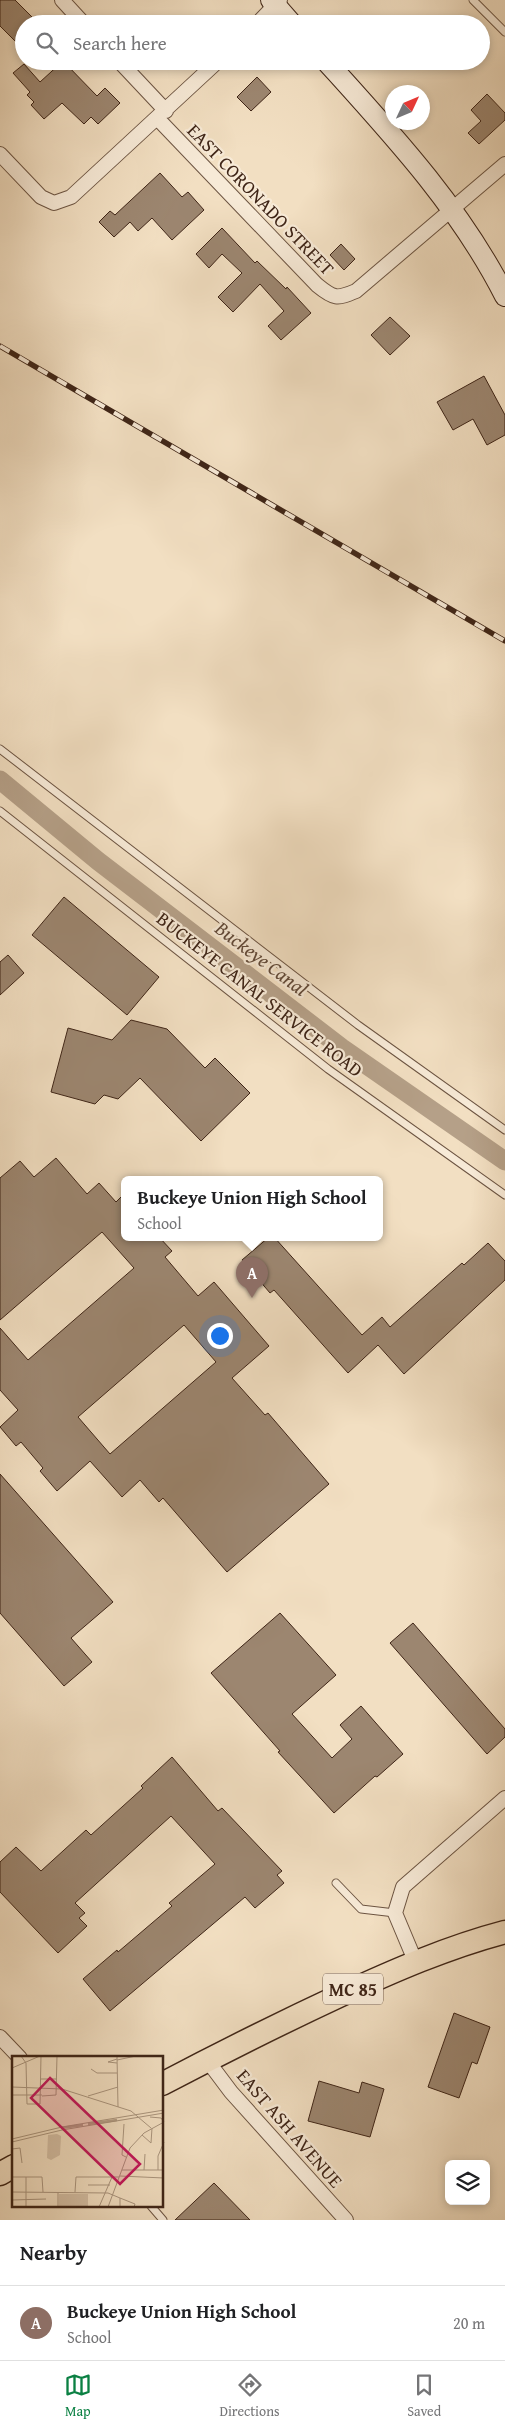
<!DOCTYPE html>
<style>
body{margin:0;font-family:"Gentium Book Plus",serif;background:#f6f6f6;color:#202124}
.controls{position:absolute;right:15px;bottom:15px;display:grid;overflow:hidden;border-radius:8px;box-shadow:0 2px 8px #0003}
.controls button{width:45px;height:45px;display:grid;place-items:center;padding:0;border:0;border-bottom:1px solid #e0e0e0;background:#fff;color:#202124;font:25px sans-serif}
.compass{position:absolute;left:385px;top:85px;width:45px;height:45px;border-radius:50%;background:#fff;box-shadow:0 2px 8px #0003;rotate:46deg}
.you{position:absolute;left:219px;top:1335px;width:18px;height:18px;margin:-12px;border:4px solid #fff;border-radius:50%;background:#1a73e8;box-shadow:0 0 0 8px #1a73e833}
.badge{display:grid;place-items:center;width:32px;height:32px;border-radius:50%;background:#0b8043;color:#fff;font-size:16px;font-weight:700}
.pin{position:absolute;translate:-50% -41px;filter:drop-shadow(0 1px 2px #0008)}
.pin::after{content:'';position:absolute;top:26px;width:18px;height:15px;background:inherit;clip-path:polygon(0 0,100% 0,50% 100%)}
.popup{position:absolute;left:121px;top:1176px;width:262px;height:65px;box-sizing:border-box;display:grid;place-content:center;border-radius:8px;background:#fff;filter:drop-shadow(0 1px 4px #0005);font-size:16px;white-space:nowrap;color:#757577}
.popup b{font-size:19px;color:#202124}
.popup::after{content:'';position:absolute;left:50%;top:100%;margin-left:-10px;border:10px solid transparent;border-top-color:#fff}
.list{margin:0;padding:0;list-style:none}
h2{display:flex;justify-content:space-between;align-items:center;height:65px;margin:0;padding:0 20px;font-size:21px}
h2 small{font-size:16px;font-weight:400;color:#757577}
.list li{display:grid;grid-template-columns:32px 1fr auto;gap:15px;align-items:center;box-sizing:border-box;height:75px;padding:0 20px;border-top:1px solid #e0e0e0}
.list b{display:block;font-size:19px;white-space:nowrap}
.list p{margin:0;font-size:16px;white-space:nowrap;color:#757577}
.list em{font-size:16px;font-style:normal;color:#757577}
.icon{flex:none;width:28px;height:28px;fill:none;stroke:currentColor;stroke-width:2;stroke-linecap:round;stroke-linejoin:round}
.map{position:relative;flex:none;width:505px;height:2220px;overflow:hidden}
.search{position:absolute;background:#fff;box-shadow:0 2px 8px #0003;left:15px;right:15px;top:15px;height:55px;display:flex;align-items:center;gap:12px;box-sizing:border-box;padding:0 18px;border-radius:28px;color:#757577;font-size:19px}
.sheet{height:140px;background:#fff}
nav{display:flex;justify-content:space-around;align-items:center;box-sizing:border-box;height:70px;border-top:1px solid #e0e0e0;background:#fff;font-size:14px;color:#757577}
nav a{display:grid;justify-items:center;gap:2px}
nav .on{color:#0b8043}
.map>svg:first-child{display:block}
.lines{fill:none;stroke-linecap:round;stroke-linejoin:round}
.canal{stroke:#b5a088;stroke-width:19}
.building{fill:#9c8670;stroke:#3f2517;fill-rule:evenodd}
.lane-casing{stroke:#6c5442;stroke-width:9}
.street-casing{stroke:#6c5442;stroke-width:16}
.secondary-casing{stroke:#3f2517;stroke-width:22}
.primary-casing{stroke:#3f2517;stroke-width:25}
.lane{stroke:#f7ead7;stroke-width:7}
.street{stroke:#f7ead7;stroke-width:14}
.secondary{stroke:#f7ead7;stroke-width:20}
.primary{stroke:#f2dfc2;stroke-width:22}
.rail-casing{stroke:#3f2517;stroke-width:5.5}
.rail{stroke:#f7ead7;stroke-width:4;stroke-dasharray:11;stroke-linecap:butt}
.labels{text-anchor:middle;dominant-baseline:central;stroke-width:4.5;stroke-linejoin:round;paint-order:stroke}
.shield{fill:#f7ead7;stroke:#766051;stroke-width:1}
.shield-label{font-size:18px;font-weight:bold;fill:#3f2517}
.street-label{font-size:19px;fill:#3f2517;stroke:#f7ead7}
.water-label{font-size:20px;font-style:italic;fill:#624a39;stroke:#f7ead7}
.inset-river{fill:none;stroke:#b5a088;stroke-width:2.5}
.inset-road{fill:none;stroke:#aa957e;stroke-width:1}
.view{fill:#c2185b;fill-opacity:0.15;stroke:#c2185b;stroke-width:2.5}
.inset-edge{fill:none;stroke:#3f2517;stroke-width:2.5}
</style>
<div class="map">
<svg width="505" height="2220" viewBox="0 0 505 2220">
<rect width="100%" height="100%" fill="#f2dfc2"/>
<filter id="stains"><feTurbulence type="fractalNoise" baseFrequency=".004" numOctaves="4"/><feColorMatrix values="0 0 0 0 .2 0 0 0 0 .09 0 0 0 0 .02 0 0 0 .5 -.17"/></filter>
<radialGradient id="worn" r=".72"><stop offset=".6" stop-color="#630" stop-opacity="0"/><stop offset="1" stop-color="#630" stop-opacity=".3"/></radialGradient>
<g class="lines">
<path class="canal" d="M0,780L98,861L342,1048L505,1161"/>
</g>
<path class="building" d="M0,0H15L39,24H24V50L0,26Z
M63,61L97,96L105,88L120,103L98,124L91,117L84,124L62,103L44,119L31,105L34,102L27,95L30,92L13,73L24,64L40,82Z
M257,77L271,92L251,111L237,97Z
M487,94L505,113V120L479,144L468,133L481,121L471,110Z
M160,173L182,197L188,192L204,210L172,240L152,218L138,231L130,222L114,237L99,222L110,211L115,215Z
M222,228L255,263L257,261L286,289L287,287L311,313L281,340L268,326L284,311L260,284L233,312L218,297L242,273L222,254L209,268L196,254Z
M341,244L355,259L344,270L330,255Z
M390,317L410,336L390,355L371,335Z
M484,376L505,415V435L487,445L473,419L453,430L437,402Z
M64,897L159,977L127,1015L32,935Z
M8,955L24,973L0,995V962Z
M131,1020L167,1029L205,1068L215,1058L250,1093L201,1141L140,1078L118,1099L104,1095L95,1104L51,1092L68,1028L112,1040Z
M56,1158L87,1194L99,1183L116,1202L124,1194V1237H159L172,1251L165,1257L198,1296L214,1282L269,1346L232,1378L265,1415L268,1413L329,1484L227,1572L163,1498L159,1502L140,1480L122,1497L90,1461L57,1491L40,1471L43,1468L21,1442L16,1446L0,1427L18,1410L0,1390V1328L28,1360L134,1268L102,1232L0,1320V1178L20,1161L34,1177ZM184,1325L216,1362L110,1454L78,1417Z
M269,1237H274L362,1335L382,1317L390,1327L462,1263L464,1265L488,1243L505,1261V1280L404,1374L378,1345L348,1373L274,1290L270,1293L242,1260Z
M0,1474L113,1602L71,1638L92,1662L64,1686L0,1613Z
M280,1613L336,1675L292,1714L332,1758L352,1739L340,1725L361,1706L403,1754L377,1777L375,1776L334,1813L278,1752L280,1751L211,1673Z
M413,1623L505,1729V1737L487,1754L390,1643Z
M172,1757L218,1811L222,1808L282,1871L277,1875L284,1883L255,1908L245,1897L110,2011L83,1979L117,1950L118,1952L172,1906L169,1903L215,1864L171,1816L75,1903L85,1913L79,1918L87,1926L58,1953L0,1892V1862L16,1847L41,1871L86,1830L91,1835L143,1788L141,1786Z
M454,2013L490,2027L477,2064L472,2062L459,2098L428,2087Z
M319,2081L359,2093L362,2082L384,2089L370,2137L308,2121Z
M214,2183L250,2220H175Z"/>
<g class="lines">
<g class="lane-casing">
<path id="lane" d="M473,0L505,32
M0,749L358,1025L505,1130
M0,811L328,1069L505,1195
M336,1883L361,1909L395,1913
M151,2206L163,2220"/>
</g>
<g class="street-casing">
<path id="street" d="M62,0L84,24
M257,24L280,0
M119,61L166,111
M158,119L317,285C334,299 337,299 356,291L505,164
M0,154L41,197L54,203L71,197L218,61
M416,1963L395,1913L403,1887L505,1798
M0,2037L20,2058
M207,2060L231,2092L346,2220"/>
</g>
<g class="secondary-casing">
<path id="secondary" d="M271,0L292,24
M326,61C392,134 460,207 505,296"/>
</g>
<g class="primary-casing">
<path id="primary" d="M162,2084C221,2053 279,2024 339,1996C393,1971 448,1947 505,1932
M0,2174L14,2166"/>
</g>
<use href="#lane" class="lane"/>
<use href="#street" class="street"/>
<use href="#secondary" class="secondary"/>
<use href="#primary" class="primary"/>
<g class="rail-casing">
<path id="rail" d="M0,346L505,641"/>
</g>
<use href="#rail" class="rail"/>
</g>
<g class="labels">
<rect class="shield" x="323" y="1973.5" width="60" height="31" rx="4"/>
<g class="shield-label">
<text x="353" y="1989">MC 85</text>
</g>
<g class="street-label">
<text transform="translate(261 199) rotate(46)">EAST CORONADO STREET</text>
<text transform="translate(260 994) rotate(38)">BUCKEYE CANAL SERVICE ROAD</text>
<text transform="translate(290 2128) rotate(49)">EAST ASH AVENUE</text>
</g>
<g class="water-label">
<text transform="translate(262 958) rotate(37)">Buckeye Canal</text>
</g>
</g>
<g transform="translate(12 2056)">
<rect width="151" height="151" fill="#f2dfc2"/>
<path d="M45,78L49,80L48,99L39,104L35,102L36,79ZM47,138H76V151H47Z" fill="#d4bfa5"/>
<path class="inset-river" d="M76,68L105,64M49,72L71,69"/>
<path class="inset-road" d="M9,0L14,7L15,48H28L29,0M105,0L106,51M105,3L96,6L105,7M105,4L124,0M0,12L28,0M79,13L85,17H105M29,23H45M0,31L50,33L119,55L139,72M0,39H30M30,40L44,39L45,0M76,40L106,31M138,61L149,62L152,66M112,68L110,99L114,101M130,79L139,87L140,72M0,83L50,71L152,54M0,86L50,74L152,57M0,93L8,92L10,107M110,114H152M132,114L133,98M146,114V100L152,86M108,120L152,122M0,121H30L31,136M76,129H98M0,136L96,137L108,142V151M63,136L64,121H107M108,142L123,148L122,151M0,144L34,143M0,151H46V136M14,151V121M87,151L100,121M96,151L118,92L132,77L152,66"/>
<path class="view" d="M38,22L128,108L108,128L19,42Z"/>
<rect width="151" height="151" class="inset-edge"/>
</g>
<rect width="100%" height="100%" filter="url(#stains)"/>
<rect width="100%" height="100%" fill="url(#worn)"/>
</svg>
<div class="controls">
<button><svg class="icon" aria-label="layers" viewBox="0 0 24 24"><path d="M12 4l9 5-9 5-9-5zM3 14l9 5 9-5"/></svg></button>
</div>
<svg class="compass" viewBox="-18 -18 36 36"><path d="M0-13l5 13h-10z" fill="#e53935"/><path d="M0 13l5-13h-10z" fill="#757577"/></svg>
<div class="you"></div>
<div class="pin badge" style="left:252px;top:1298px;background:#8d6e63">A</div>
<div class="popup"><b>Buckeye Union High School</b>School</div>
<div class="search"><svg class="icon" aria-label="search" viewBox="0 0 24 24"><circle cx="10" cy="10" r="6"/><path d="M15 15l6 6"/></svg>Search here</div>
</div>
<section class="sheet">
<h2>Nearby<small></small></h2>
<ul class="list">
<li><span class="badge" style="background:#8d6e63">A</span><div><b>Buckeye Union High School</b><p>School</p></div><em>20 m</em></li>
</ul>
</section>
<nav>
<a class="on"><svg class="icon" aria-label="map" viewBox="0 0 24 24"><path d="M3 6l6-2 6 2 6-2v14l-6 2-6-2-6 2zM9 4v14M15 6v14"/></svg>Map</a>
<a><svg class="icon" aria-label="directions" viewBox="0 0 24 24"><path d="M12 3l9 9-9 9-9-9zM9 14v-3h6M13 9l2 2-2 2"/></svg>Directions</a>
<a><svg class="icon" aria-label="saved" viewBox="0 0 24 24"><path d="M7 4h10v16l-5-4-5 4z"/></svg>Saved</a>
</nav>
